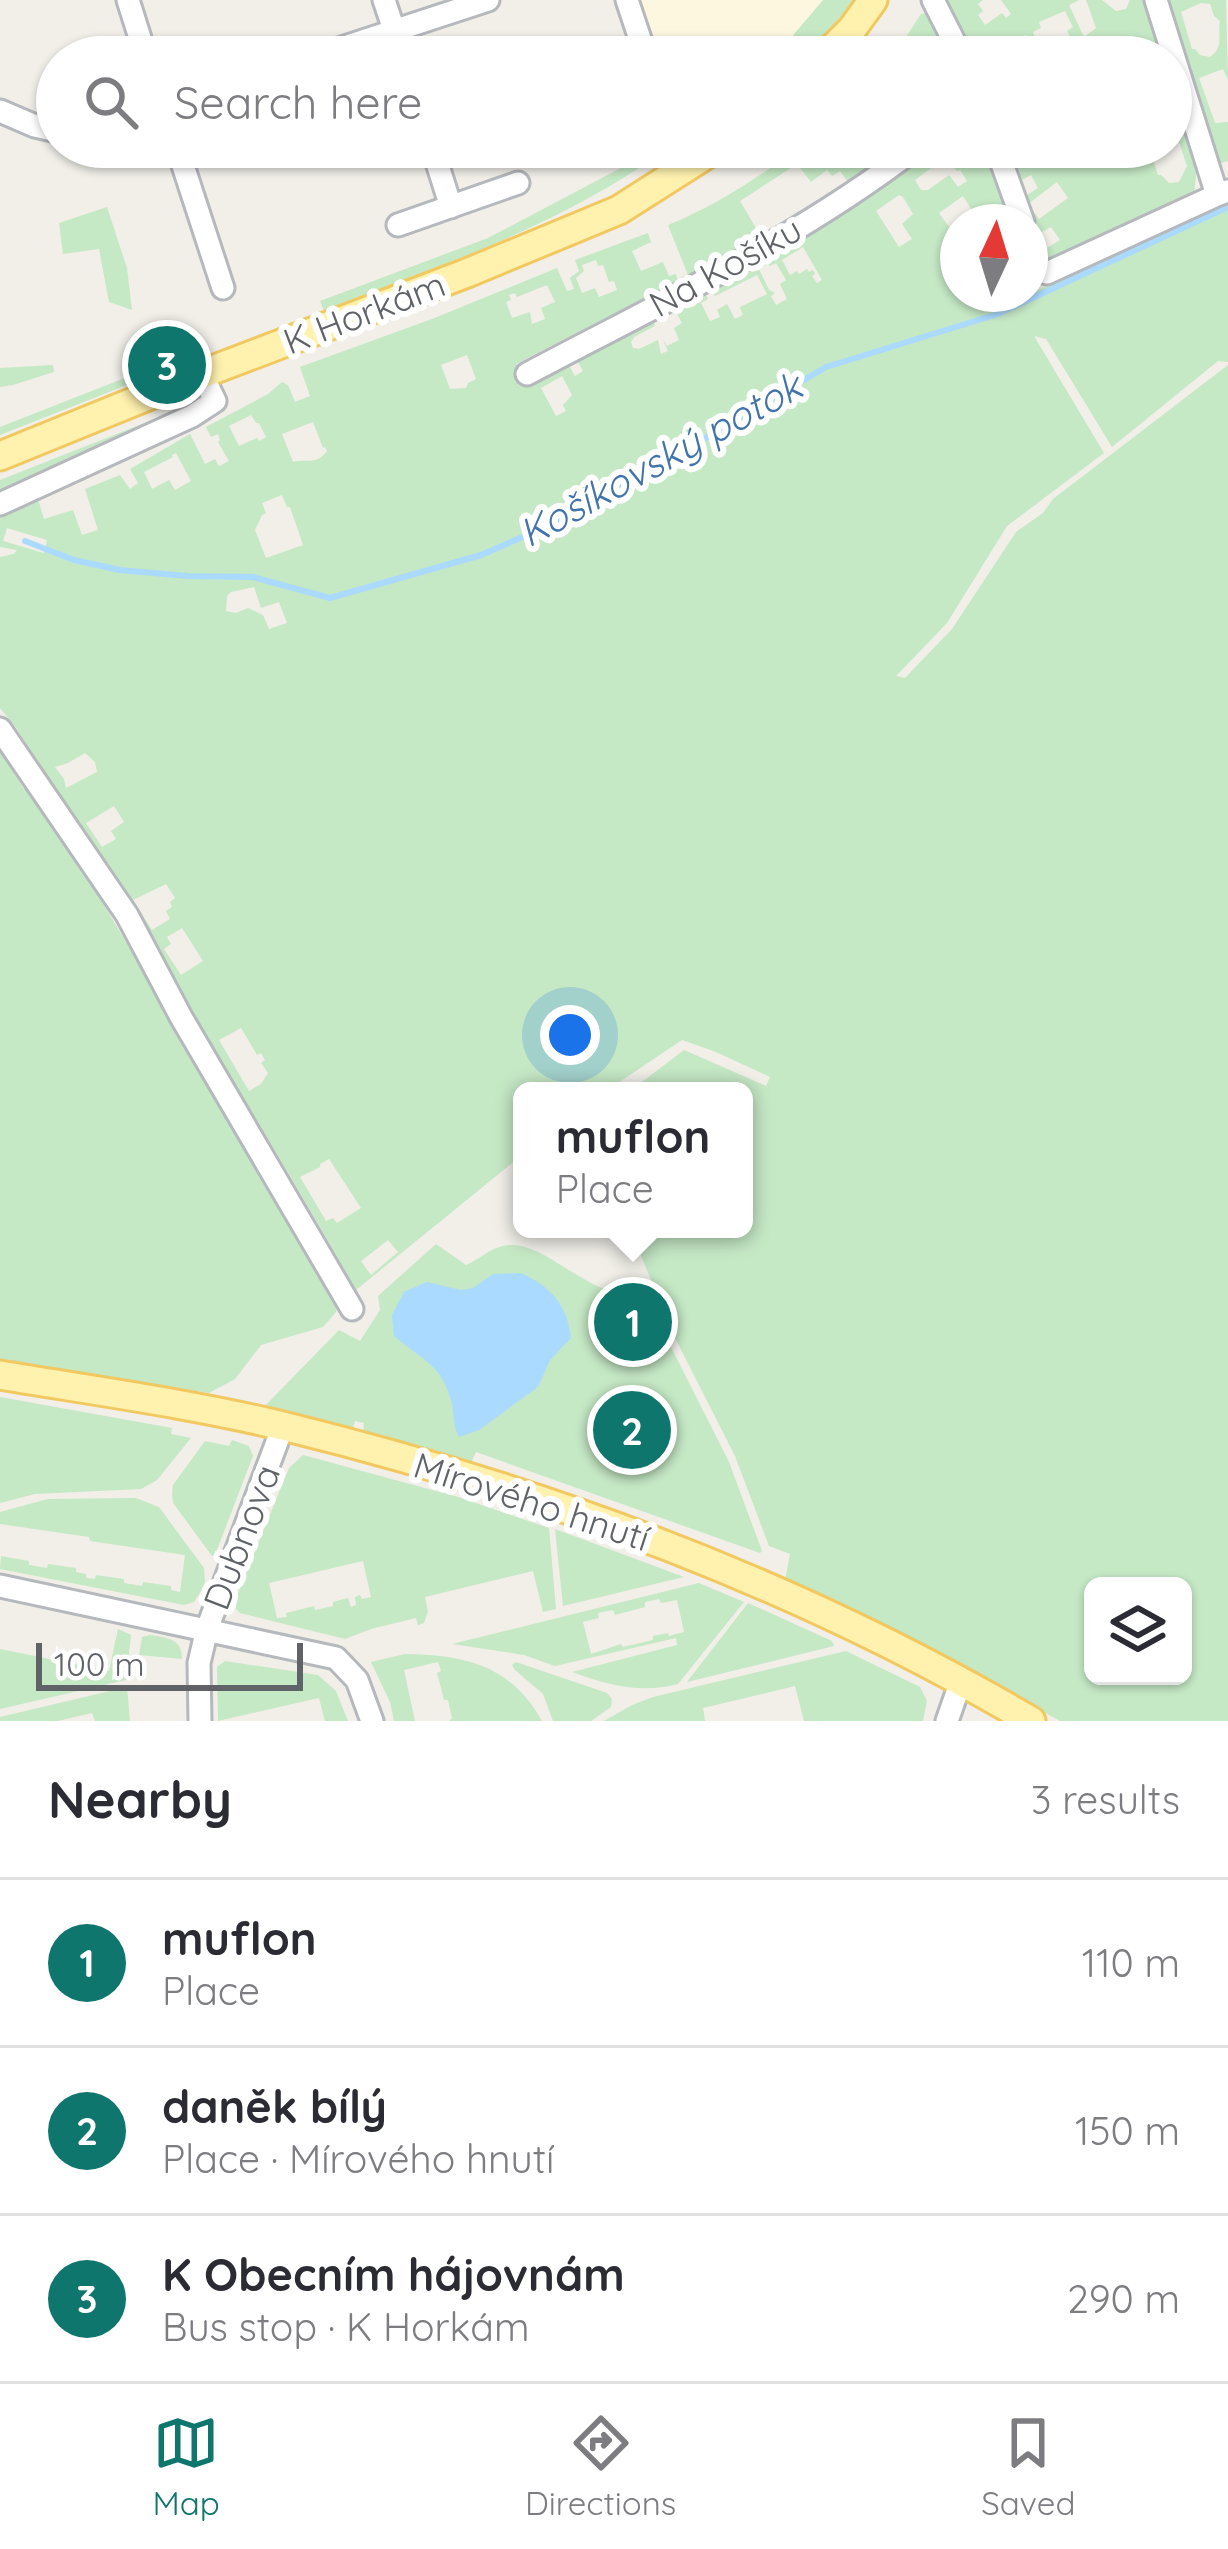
<!DOCTYPE html>
<meta charset="utf-8">
<style>
body{margin:0;font-family:Quicksand,sans-serif;background:#f7f7f7;color:#2b2b33}
.controls{position:absolute;right:36px;bottom:36px;display:grid;overflow:hidden;border-radius:18px;box-shadow:0 3px 9px #0004}
.controls button{width:108px;height:108px;display:grid;place-items:center;padding:0;border:0;border-bottom:3px solid #e1e1e2;background:#fff;color:#2b2b33;font:60px sans-serif}
.compass{position:absolute;left:940px;top:204px;width:108px;height:108px;border-radius:50%;background:#fff;box-shadow:0 3px 9px #0004;rotate:4deg}
.scale{position:absolute;left:36px;bottom:30px;width:267px;box-sizing:border-box;padding-left:12px;border:6px solid #5f6368;border-top:0;font-size:33px;line-height:42px;white-space:nowrap;color:#5f6368;-webkit-text-stroke:9px #fff;paint-order:stroke}
.you{position:absolute;left:570px;top:1035px;width:42px;height:42px;margin:-30px;border:9px solid #fff;border-radius:50%;background:#1a73e8;box-shadow:0 0 0 18px #1a73e833}
.badge{display:grid;place-items:center;width:78px;height:78px;border-radius:50%;background:#0f766e;color:#fff;font-size:39px;font-weight:700}
.pin{position:absolute;translate:-50% -50%;border:6px solid #fff;box-shadow:0 3px 12px #0006}
.popup{position:absolute;left:513px;top:1082px;width:240px;height:156px;box-sizing:border-box;display:grid;place-content:center;border-radius:18px;background:#fff;filter:drop-shadow(0 3px 9px #0005);font-size:39px;white-space:nowrap;color:#7c7c81}
.popup b{font-size:45px;color:#2b2b33}
.popup::after{content:'';position:absolute;left:50%;top:100%;margin-left:-24px;border:24px solid transparent;border-top-color:#fff}
.list{margin:0;padding:0;list-style:none}
h2{display:flex;justify-content:space-between;align-items:center;height:156px;margin:0;padding:0 48px;font-size:51px}
h2 small{font-size:39px;font-weight:400;color:#7c7c81}
.list li{display:grid;grid-template-columns:78px 1fr auto;gap:36px;align-items:center;box-sizing:border-box;height:168px;padding:0 48px;border-top:3px solid #e1e1e2}
.list b{display:block;font-size:45px;white-space:nowrap}
.list p{margin:0;font-size:39px;white-space:nowrap;color:#7c7c81}
.list em{font-size:39px;font-style:normal;color:#7c7c81}
.icon{flex:none;width:66px;height:66px;fill:none;stroke:currentColor;stroke-width:2;stroke-linecap:round;stroke-linejoin:round}
.map{position:relative;flex:none;width:1228px;height:1721px;overflow:hidden}
.search{position:absolute;background:#fff;box-shadow:0 3px 9px #0004;left:36px;right:36px;top:36px;height:132px;display:flex;align-items:center;gap:30px;box-sizing:border-box;padding:0 42px;border-radius:66px;color:#7c7c81;font-size:45px}
.sheet{height:660px;background:#fff}
nav{display:flex;justify-content:space-around;align-items:center;box-sizing:border-box;height:168px;border-top:3px solid #e1e1e2;background:#fff;font-size:33px;color:#7c7c81}
nav a{display:grid;justify-items:center;gap:6px}
nav .on{color:#0f766e}
.map>svg:first-child{display:block}
.commercial{fill:#fef7e0}
.green{fill:#c5e8c5;fill-rule:evenodd}
.water{fill:#aadaff}
.lines{fill:none;stroke-linecap:round;stroke-linejoin:round}
.stream{stroke:#aadaff;stroke-width:6}
.minor-casing{stroke:#b5b8bc;stroke-width:27}
.major-casing{stroke:#f2c960;stroke-width:33}
.minor{stroke:#fff;stroke-width:21}
.major{stroke:#fff2af;stroke-width:27}
.labels{text-anchor:middle;dominant-baseline:central;stroke-width:12;stroke-linejoin:round;paint-order:stroke}
.street-label{font-size:36px;fill:#5f6368;stroke:#fff}
.water-label{font-size:39px;font-style:italic;fill:#4174aa;stroke:#fff}
</style>
<div class="map">
<svg width="1228" height="1721" viewBox="0 0 1228 1721">
<rect width="100%" height="100%" fill="#f1efe8"/>
<path class="commercial" d="M640,0H856L804,57H662Z"/>
<path class="green" d="M823,0H856L804,57H787L794,34Z
M943,0H983L978,4L983,11L978,15L985,25L1002,13L1006,18L1011,14L1001,0H1079L1069,5L1084,37L1096,28L1086,0H1102L1116,11L1126,9L1130,0H1146L1163,57H1154L1148,40L1125,47L1127,57H1048L1043,42L1055,36L1059,42L1070,37L1067,31L1073,27L1065,11L1039,22L1041,28L1033,32L1041,57H1008L1032,47L1026,35L1001,46L1006,57H971Z
M1166,0H1226L1228,80L1223,69L1199,78L1215,123L1228,122V161L1218,164ZM1201,3L1210,4L1214,16L1220,21C1217,34 1225,47 1210,57L1200,55L1195,49H1192L1181,12Z
M927,13L947,57H932L937,49L922,38L908,57H893L921,14Z
M1171,81L1197,164L1194,194L1046,265L1035,255L1060,240L1051,227L1031,238L1024,197L1038,188L1031,175L1017,183L1001,147H1149V159L1154,163L1158,175H1161L1169,183L1179,182L1187,166L1175,130L1171,131ZM1057,182L1068,198L1039,219L1028,204Z
M800,147H835L843,154L847,151L850,154L853,151L851,147H900L848,182L840,171L832,176L827,170L811,182L797,164L740,201L760,235L688,275L668,225C716,206 760,176 800,147Z
M937,147H988L1016,222H959L973,212L963,196L939,213L950,228L958,223V294H1030L1150,234L1228,200V362L1218,361L1112,447L1046,339L1034,336L1104,453L1007,526L947,623L896,676L905,678L952,629L1016,532L1043,513L1053,499L1228,365V1721H1060L904,1634L785,1581L790,1554L769,1546L735,1456L674,1336L630,1229H744V1091H630L684,1050L766,1086L770,1077L716,1052L682,1040L606,1091H522V1155L356,1290C248,1100 132,915 17,729L0,708V557L14,554L17,550L0,547V513L37,496L44,519L73,510L82,535L98,530L85,489L120,475L130,489L138,483L130,469L190,434L205,464L215,459L219,466L229,461L218,442L220,440L218,434L211,437L206,427L268,394L282,382L288,385L295,402L310,396L300,367L432,319L557,268L567,291L574,289L570,278L579,271L575,260L648,233L651,242L632,251L641,271L663,262L669,276L676,274L678,281L516,364L526,383L567,362L575,376L583,371L575,357C699,292 824,230 937,147ZM957,149L960,152L964,150L968,157L954,168L957,171L960,170L967,181L958,187L949,175L928,190H921L915,180ZM899,195L903,197L913,214L902,224L912,239L899,247L876,211ZM803,247L822,280L817,283L812,276L815,274L813,270L809,272L807,269L799,274L797,271L790,275L782,260ZM596,260L598,266L603,265L609,282L614,281L617,290L599,297L595,288L582,293L576,278L584,271L582,265ZM776,263L786,280L780,284L787,299L776,305L771,296L775,293L769,290L759,269L768,264L770,266ZM757,275L767,294L740,307L743,315L735,319L727,304L717,310L720,317L710,321L701,303L708,299L706,295L712,292L715,296ZM547,285L555,302L541,308L545,319L532,324L530,312L512,318L506,302L511,300L509,295L515,293L517,297ZM675,310L682,323L674,328L679,340L667,346L662,338L668,351L661,354L658,340L639,349L633,348L631,342L634,337L655,326L654,321ZM467,355L476,379L468,383L466,388L450,389L441,365ZM562,376L572,395L563,405L566,411L556,416L541,388ZM251,415L256,423H259L266,437L259,441L257,438L239,446L229,426ZM313,422L323,448L325,447L327,451C316,466 307,458 293,462L282,434ZM176,453L191,481L175,490L169,480L152,489L144,472L173,457L172,455ZM282,495L287,507H290L303,545L266,558L255,530L262,515L266,513L262,503ZM7,528L47,540L44,553L3,541ZM254,587L261,608L279,602L287,623L269,629L263,615L248,608L236,613L226,611L227,596L231,592ZM85,753L95,762L97,772L66,788L64,779L55,767L68,763ZM114,806L124,822L111,831L116,839L102,847L86,823ZM166,884L175,898L170,902L172,907L166,911L170,919L152,930L133,900ZM182,928L203,961L181,975L164,949L171,944L167,937ZM241,1028L257,1055L261,1053L265,1060L261,1063L268,1073L261,1084L249,1091L219,1040ZM329,1159L361,1208L337,1223L333,1218L326,1221L300,1177L320,1167V1164ZM388,1240L398,1252L371,1275L361,1261ZM1093,1586H1183V1676H1093Z
M638,159L639,168C540,232 433,269 324,311L320,301L488,238Z
M107,207L127,268L132,310L109,302L99,249L63,254L59,223Z
M163,363L132,383L0,435V427Z
M53,365L54,372L13,385L0,387V368Z
M190,405L0,495V480Z
M0,751L24,789L33,792L90,881L338,1303L336,1312L323,1327L261,1345L235,1379L209,1393L198,1391L196,1396L0,1361Z
M436,1244L466,1265C481,1259 491,1246 510,1245C543,1243 581,1287 617,1292C625,1293 636,1287 645,1285L668,1341L729,1462L762,1551L760,1553L476,1452L471,1463L363,1434L364,1423L355,1421L352,1431L261,1410L339,1330L360,1341L380,1310L378,1296Z
M0,1397L172,1428L171,1434L191,1438L157,1480L141,1489L35,1494L0,1503Z
M232,1440L249,1446L253,1456L215,1555L212,1556L173,1503L172,1494L173,1485L205,1441L229,1446Z
M303,1455L458,1497L549,1528L556,1609L543,1612L533,1571L425,1597L428,1612L424,1623L418,1625L416,1618L371,1629L345,1639L240,1613L236,1609V1598L289,1468ZM363,1561L371,1597L362,1599L360,1595L355,1597L356,1605L351,1607L348,1598L333,1602V1606L315,1610L314,1606L286,1613L287,1617L277,1618L269,1583Z
M136,1498L159,1507L204,1568L205,1582L202,1590L194,1602L184,1605L0,1569L1,1556L29,1561V1565L47,1568L48,1564L76,1568V1572L86,1574V1578L95,1579L96,1575L124,1579V1583L142,1586L143,1582L171,1586V1590L180,1592L185,1555L90,1541L89,1537L0,1524V1512L48,1499Z
M555,1529L684,1577L563,1606Z
M699,1583L744,1602L678,1684C640,1694 608,1685 572,1672L677,1645L676,1638L555,1666L524,1655L452,1644ZM659,1599L661,1603L677,1600L684,1632L669,1636L668,1633L653,1636V1640L623,1647L621,1644L591,1654L583,1622L599,1618L598,1613L613,1610L615,1615L645,1607V1602Z
M748,1603L832,1641L834,1646L687,1682Z
M118,1629L131,1635L126,1680L0,1709V1649L109,1671Z
M150,1635C167,1638 182,1638 182,1659L139,1655L142,1637Z
M846,1651L920,1687L927,1701L923,1721H804L795,1686L703,1708L705,1721H604L632,1705L653,1697Z
M405,1654C465,1655 511,1665 542,1721H449L452,1718L448,1700H444L437,1673L441,1671L438,1662L404,1670L415,1721H394L390,1702L371,1662Z
M225,1661L318,1675L336,1691L348,1721H325L319,1698L218,1721L217,1667Z
M516,1662L607,1693L612,1699L611,1707L591,1721H553L543,1694L515,1670L512,1665Z
M127,1687L130,1721H95L92,1713L58,1721H0V1717Z"/>
<path class="water" d="M521,1273C551,1287 567,1304 571,1338L550,1360L538,1387L479,1430L459,1437C452,1425 455,1413 451,1400C441,1363 420,1359 394,1336L392,1315L404,1292L427,1282L461,1290L473,1288L493,1274Z"/>
<g class="lines">
<path class="stream" d="M25,541L74,560L120,570L187,576L253,577L330,598L481,555L576,514L826,367L998,314L1228,207"/>
<g class="minor-casing">
<path id="minor" d="M128,0L146,57
M384,0L403,57
M627,0L646,57
M933,0L962,57
M1156,0L1217,195L1227,191
M314,57L488,0
M0,111L35,126L57,131
M177,147L223,288
M432,147L451,207
M996,147L1023,222
M398,225L518,183
M1030,246L1035,265L1047,273L1217,195
M527,374C659,304 798,239 917,147
M0,504L192,416L215,401L202,374
M0,729L127,915L181,1017L352,1309
M0,1586L336,1658L357,1680L372,1721
M200,1721L199,1663L207,1629L283,1426
M947,1721L961,1681"/>
</g>
<g class="major-casing">
<path id="major" d="M824,57L852,29L873,0
M0,456L202,374L467,273L619,210L718,147
M0,1375C96,1391 193,1404 287,1427C547,1491 800,1585 1031,1721"/>
</g>
<use href="#minor" class="minor"/>
<use href="#major" class="major"/>
</g>
<g class="labels">
<g class="street-label">
<text transform="translate(725 266) rotate(-29)">Na Košíku</text>
<text transform="translate(364 312) rotate(-21)">K Horkám</text>
<text transform="translate(532 1501) rotate(18)">Mírového hnutí</text>
<text transform="translate(241 1537) rotate(-69)">Dubnova</text>
</g>
<g class="water-label">
<text transform="translate(660 459) rotate(-29)">Košíkovský potok</text>
</g>
</g>
</svg>
<div class="controls">
<button><svg class="icon" aria-label="layers" viewBox="0 0 24 24"><path d="M12 4l9 5-9 5-9-5zM3 14l9 5 9-5"/></svg></button>
</div>
<svg class="compass" viewBox="-18 -18 36 36"><path d="M0-13l5 13h-10z" fill="#e53935"/><path d="M0 13l5-13h-10z" fill="#7c7c81"/></svg>
<div class="scale">100 m</div>
<div class="you"></div>
<div class="pin badge" style="left:633px;top:1322px">1</div>
<div class="popup"><b>muflon</b>Place</div>
<div class="pin badge" style="left:632px;top:1430px">2</div>
<div class="pin badge" style="left:167px;top:365px">3</div>
<div class="search"><svg class="icon" aria-label="search" viewBox="0 0 24 24"><circle cx="10" cy="10" r="6"/><path d="M15 15l6 6"/></svg>Search here</div>
</div>
<section class="sheet">
<h2>Nearby<small>3 results</small></h2>
<ul class="list">
<li><span class="badge">1</span><div><b>muflon</b><p>Place</p></div><em>110 m</em></li>
<li><span class="badge">2</span><div><b>daněk bílý</b><p>Place · Mírového hnutí</p></div><em>150 m</em></li>
<li><span class="badge">3</span><div><b>K Obecním hájovnám</b><p>Bus stop · K Horkám</p></div><em>290 m</em></li>
</ul>
</section>
<nav>
<a class="on"><svg class="icon" aria-label="map" viewBox="0 0 24 24"><path d="M3 6l6-2 6 2 6-2v14l-6 2-6-2-6 2zM9 4v14M15 6v14"/></svg>Map</a>
<a><svg class="icon" aria-label="directions" viewBox="0 0 24 24"><path d="M12 3l9 9-9 9-9-9zM9 14v-3h6M13 9l2 2-2 2"/></svg>Directions</a>
<a><svg class="icon" aria-label="saved" viewBox="0 0 24 24"><path d="M7 4h10v16l-5-4-5 4z"/></svg>Saved</a>
</nav>
